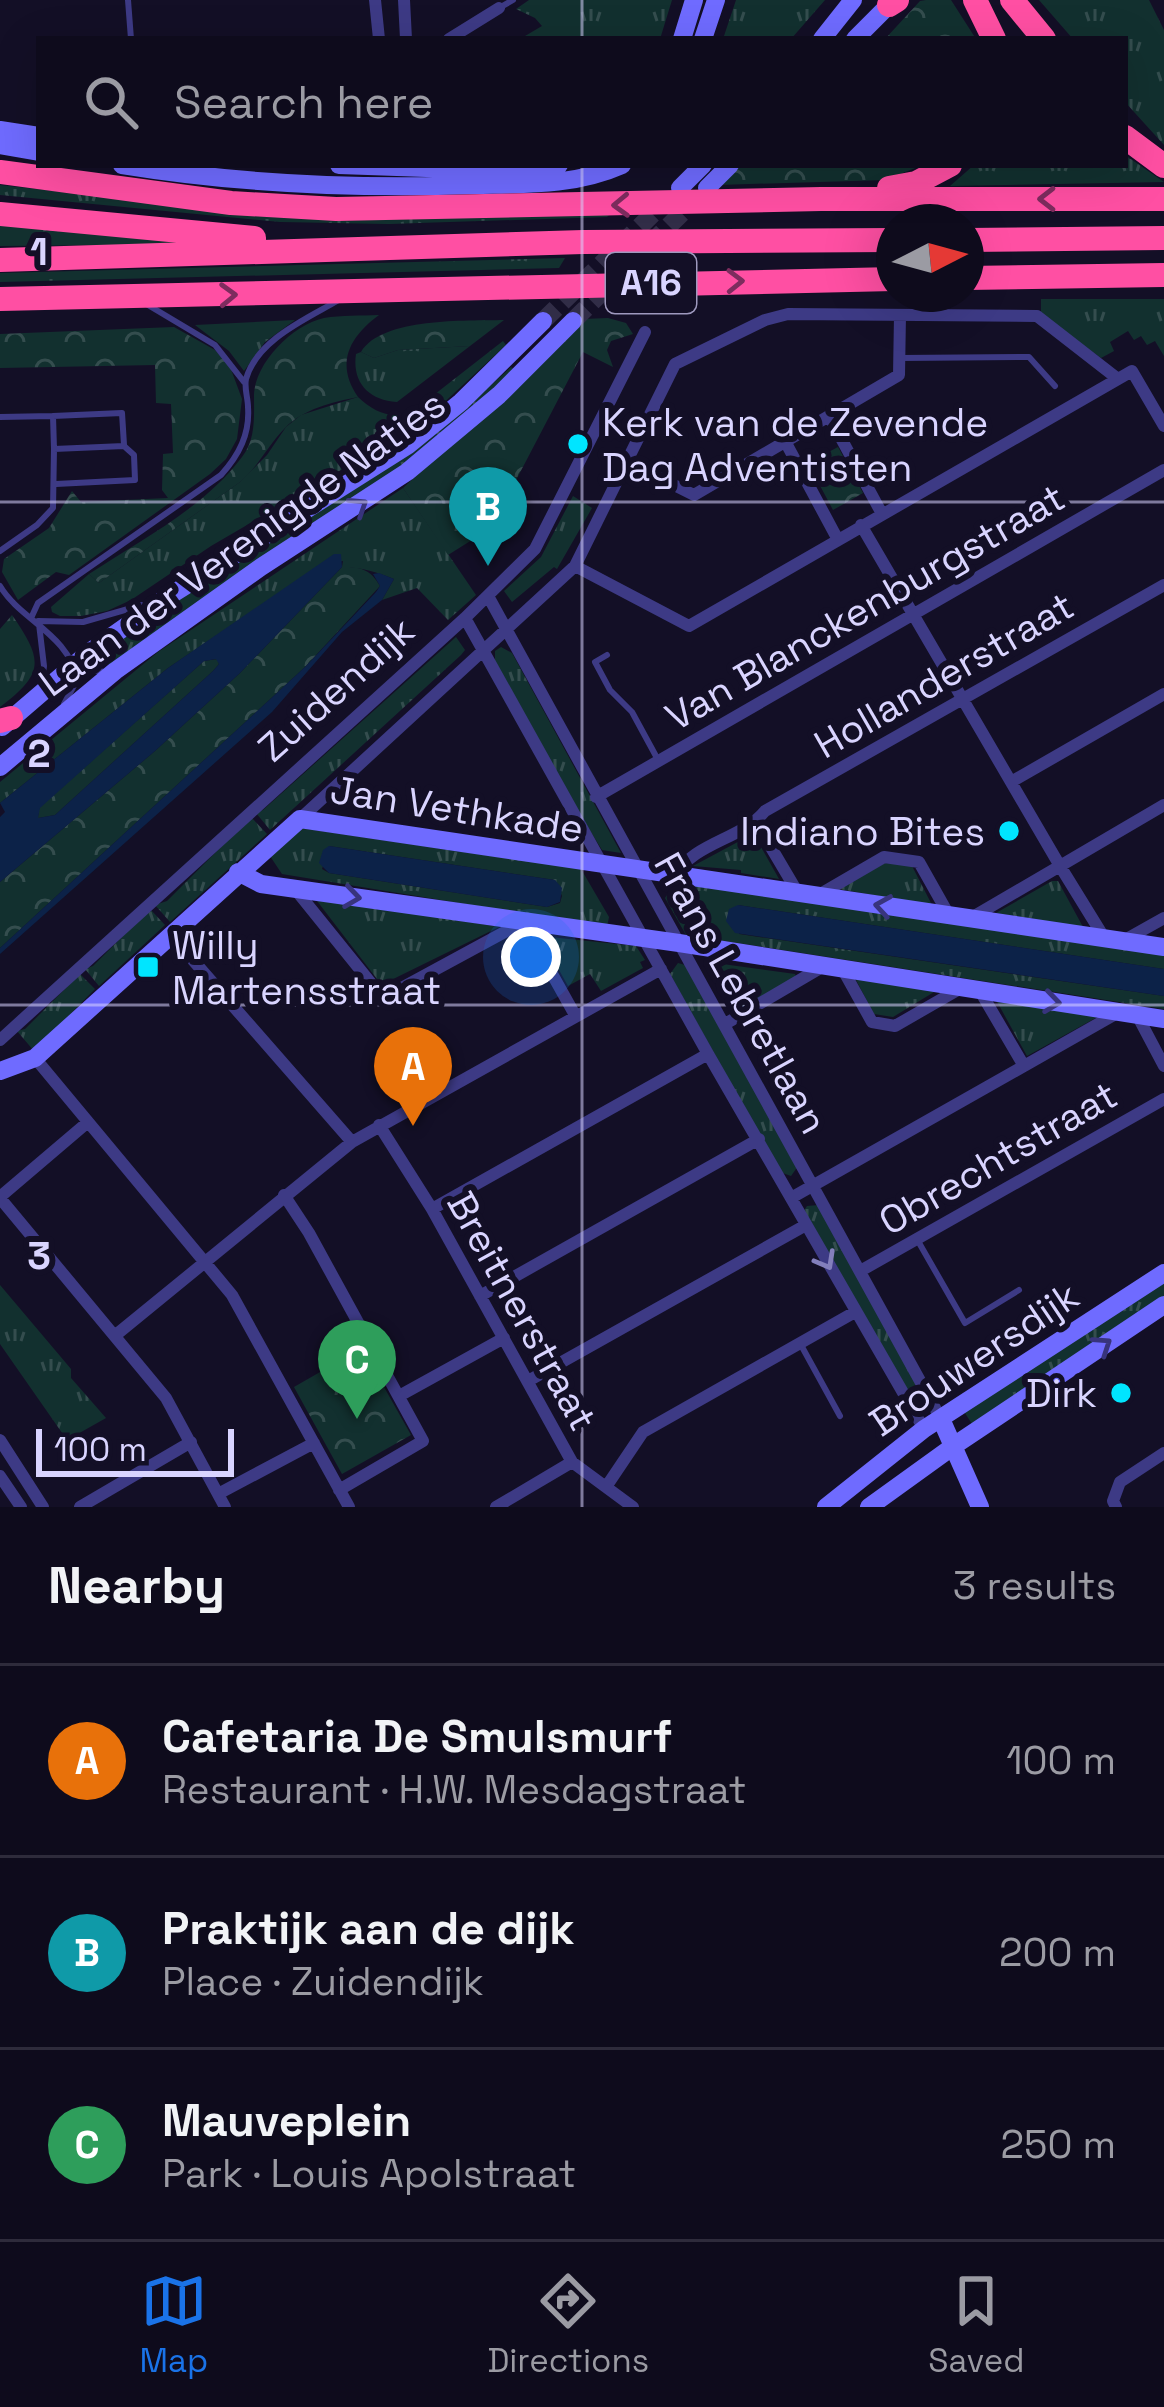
<!DOCTYPE html>
<meta charset="utf-8">
<style>
body{margin:0;font-family:"Space Grotesk",sans-serif;background:#1c1929;color:#f1f3f6}
.compass{position:absolute;left:876px;top:204px;width:108px;height:108px;border-radius:50%;background:#0e0b1c;box-shadow:0 12px 48px #0002;rotate:84deg}
.scale{position:absolute;left:36px;bottom:30px;width:198px;box-sizing:border-box;padding-left:12px;border:6px solid #d9d4ff;border-top:0;font-size:33px;line-height:42px;white-space:nowrap;color:#d9d4ff;-webkit-text-stroke:9px #130f26;paint-order:stroke}
.you{position:absolute;left:531px;top:957px;width:42px;height:42px;margin:-30px;border:9px solid #fff;border-radius:50%;background:#1a73e8;box-shadow:0 0 0 18px #1a73e833}
.badge{display:grid;place-items:center;width:78px;height:78px;border-radius:50%;background:#1a73e8;color:#fff;font-size:39px;font-weight:700}
.pin{position:absolute;translate:-50% -99px;filter:drop-shadow(0 3px 6px #0008)}
.pin::after{content:'';position:absolute;top:63px;width:42px;height:36px;background:inherit;clip-path:polygon(0 0,100% 0,50% 100%)}
.list{margin:0;padding:0;list-style:none}
h2{display:flex;justify-content:space-between;align-items:center;height:156px;margin:0;padding:0 48px;font-size:51px}
h2 small{font-size:39px;font-weight:400;color:#9b9ba3}
.list li{display:grid;grid-template-columns:78px 1fr auto;gap:36px;align-items:center;box-sizing:border-box;height:192px;padding:0 48px;border-top:3px solid #2e2b3b}
.list b{display:block;font-size:45px;white-space:nowrap}
.list p{margin:0;font-size:39px;white-space:nowrap;color:#9b9ba3}
.list em{font-size:39px;font-style:normal;color:#9b9ba3}
.icon{flex:none;width:66px;height:66px;fill:none;stroke:currentColor;stroke-width:2;stroke-linecap:round;stroke-linejoin:round}
.map{position:relative;flex:none;width:1164px;height:1507px;overflow:hidden}
.search{position:absolute;background:#0e0b1c;box-shadow:0 12px 48px #0002;left:36px;right:36px;top:36px;height:132px;display:flex;align-items:center;gap:30px;box-sizing:border-box;padding:0 42px;border-radius:0px;color:#9b9ba3;font-size:45px}
.sheet{height:732px;background:#0e0b1c}
nav{display:flex;justify-content:space-around;align-items:center;box-sizing:border-box;height:168px;border-top:3px solid #2e2b3b;background:#0e0b1c;font-size:33px;color:#9b9ba3}
nav a{display:grid;justify-items:center;gap:6px}
nav .on{color:#1a73e8}
.map>svg:first-child{display:block}
.grass{fill:url(#grass-tufts);fill-rule:evenodd}
.forest{fill:url(#forest-crowns)}
.water{fill:#0c2248;fill-rule:evenodd}
.lines{fill:none;stroke-linecap:round;stroke-linejoin:round}
.secondary-tunnel{stroke:#312d47;stroke-width:18;stroke-dasharray:18 9;stroke-linecap:butt}
.lane{stroke:#3d3a85;stroke-width:6}
.street{stroke:#3d3a85;stroke-width:12}
.secondary{stroke:#6f6bff;stroke-width:18}
.highway{stroke:#ff4fa3;stroke-width:24}
.oneway{stroke:#7d2c5e}
.oneway2{stroke:#38347d}
.oneway3{stroke:#837fbc}
.grid{fill:none;stroke:#d9d4ff;stroke-width:3;stroke-opacity:0.55}
.poi-dot{fill:#00e5ff;stroke:#130f26;stroke-width:4.5}
.labels{text-anchor:middle;dominant-baseline:central;stroke-width:12;stroke-linejoin:round;paint-order:stroke}
.shield{fill:#130f26;stroke:#9e99be;stroke-width:3}
.shield-label{font-size:36px;font-weight:bold;fill:#d9d4ff}
.poi-label{font-size:39px;fill:#d9d4ff;stroke:#130f26;text-anchor:start}
.street-label{font-size:39px;fill:#d9d4ff;stroke:#130f26}
.grid-label{font-size:39px;text-anchor:middle;font-weight:bold;fill:#d9d4ff;stroke:#130f26;stroke-width:12;stroke-linejoin:round;paint-order:stroke}
</style>
<div class="map">
<svg width="1164" height="1507" viewBox="0 0 1164 1507">
<defs>
<pattern id="grass-tufts" width="24" height="20" patternUnits="userSpaceOnUse" patternTransform="scale(3)"><rect width="24" height="20" fill="#12302f"/><path d="M3 7l-1-3M5 7V3M7 7l1-3M15 17l-1-3M17 17v-4M19 17l1-3" fill="none" stroke="#344d4e"/></pattern>
<pattern id="forest-crowns" width="20" height="18" patternUnits="userSpaceOnUse" patternTransform="scale(3)"><rect width="20" height="18" fill="#12302f"/><path d="M2 6a3 3 0 1 1 6 0M12 15a3 3 0 1 1 6 0" fill="none" stroke="#344d4e"/></pattern>
</defs>
<rect width="100%" height="100%" fill="#130f26"/>
<path class="grass" d="M529,0H672L660,39H520L542,26L535,18L516,9Z
M736,0H825L791,39H723Z
M1039,0H1149L1164,30V145L1125,102V39H1073Z
M1125,155L1164,182L950,186L974,165H1125Z
M0,185L99,196L611,213L607,217L389,224L280,222L0,195Z
M0,223L218,244L0,246Z
M565,258L559,268L0,282V273Z
M1041,299H1164V356L1155,341L1147,345L1141,336L1134,340L1128,331L1110,342L1114,351L1101,358L1041,314Z
M295,320L265,342L244,371L229,351L195,325Z
M503,341L506,345L423,422L211,546L131,600L107,611L81,616H60L52,612L51,607L89,574L99,583L240,482L267,455L286,427L301,415L358,397C374,412 391,420 412,412Z
M470,346L397,402C368,400 352,382 356,354L361,352L374,358L398,350Z
M511,367L515,370L397,473L116,663L91,667L92,659L154,613L429,440Z
M403,488L476,595L448,620L417,588L382,600L394,579C377,572 361,567 342,567L343,561L319,566L168,668L0,803V782L158,652Z
M573,496L592,508L557,569L554,567L512,602L504,591L541,557Z
M12,615C43,660 45,673 0,707V629Z
M456,637L465,650L461,655L270,830L256,813L263,810Z
M501,647L512,653L621,853L602,850L586,824L495,661V651Z
M251,817L267,834L170,922L155,905L167,901Z
M300,828L581,869L609,917L607,927L282,874L270,856ZM329,846L555,880L562,896L560,903L547,907L329,873L322,869Z
M749,836L757,840L779,879L741,873V870L693,866Z
M885,863L912,866L932,905L839,889Z
M1052,881H1058L1083,927L996,913Z
M676,882L1164,954V969L738,905L739,934L1164,996V1009L686,935L665,898Z
M314,897L499,927L385,983L377,979Z
M150,909L165,925L99,986L85,969L93,966Z
M540,936L636,946L645,960L640,962L643,968L601,991L590,974L568,986Z
M678,963L685,965L798,1166L791,1176L780,1172L670,974Z
M715,963L795,974L796,977L736,1011L713,969Z
M80,974L95,989L34,1051L17,1031L25,1029Z
M854,976L939,989L893,1017L874,1014Z
M995,998L1101,1015L1027,1056Z
M819,1205L917,1382L912,1390L906,1391L803,1212L807,1206Z
M1164,1278V1300L974,1427L963,1410Z
M0,1285L71,1369V1378L106,1418L67,1440L0,1344Z"/>
<path class="forest" d="M926,0H951L976,39H885L920,1Z
M739,165H923L885,180L718,185Z
M379,315C349,337 335,364 358,397C333,402 303,409 285,428C268,445 259,466 240,482L99,583L89,574C141,540 205,507 242,457C256,440 254,416 254,395C255,363 292,325 324,318C342,315 362,316 379,315Z
M608,318L626,323L633,334L611,341L607,350L613,367L583,352L491,528L448,555L403,488L584,319Z
M504,320L470,346L398,350L374,358L361,352C382,317 467,321 504,320Z
M174,327L215,350L229,364L242,399L237,439L226,459L210,474L69,575L56,572L18,600L2,572L4,559L49,528L72,491L81,502L168,498L162,490L163,454L173,453L171,404L156,403L155,365L0,368V334Z
M838,447L863,493L833,510L808,463Z
M342,567C361,567 370,569 380,586L305,667L0,948V882L155,751L240,673Z
M217,659L219,664L213,671L55,815L38,818L39,808L204,661Z
M362,1348L411,1435L342,1474L294,1387Z"/>
<path class="water" d="M334,554H341L342,567L240,673L155,751L0,882V817L5,812L0,803L168,668ZM216,659L219,664L213,671L55,815L38,818L40,808L204,661Z
M379,573L394,579L382,600L342,632L272,712L0,954V948L305,667L376,592L380,586L373,574Z
M329,846L555,880L562,888L560,902L547,907L329,873L319,863L323,850Z
M738,905L1164,969V996L735,933L726,921L729,909Z"/>
<g class="lines">
<path class="secondary-tunnel" d="M543,321L668,199
M573,321L698,197"/>
<path class="lane" d="M128,0L131,39
M499,8L513,0
M148,305L215,345L244,382
M900,358L1029,357L1055,386
M0,417L53,416
M54,449L53,416L122,413L124,445
M0,551L37,525L53,508L54,449L124,446L134,455L135,480L56,484
M0,586C20,620 70,635 77,680L64,704
M32,616L38,603L221,475C239,455 250,434 248,407C248,398 244,388 246,379C257,340 306,319 337,301
M38,621L83,622L142,605
M39,624L44,666L41,689
M607,655L595,662L610,690L632,712L657,758
M76,667L104,672
M918,1241L965,1323L1019,1290
M801,1345L840,1416"/>
<path class="street" d="M375,0L379,39
M404,0L406,39
M449,39L499,8
M829,416L881,512
M786,443L837,538
M626,461L694,495L899,375L900,315
M861,525L1060,866L1164,805
M575,566L689,626L1132,371L1164,426
M488,596L941,1419
M465,618L708,1054L924,1429
M1011,782L1164,694
M596,797L1164,470
M300,819L575,566L675,364L765,320L788,314L1037,316L1118,379
M756,822L798,893
M675,876C694,842 741,840 765,811L1164,585
M295,889L383,998L523,922L575,1015
M817,896L884,857L919,862L950,917
M971,918L1060,866L1105,939
M171,935L352,1142
M1123,941L1164,918
M842,968L872,1022L895,1026L961,988
M980,991L1024,1066L1119,1012
M1137,1015L1164,1066
M725,1024L822,967
M0,1040L465,618L535,549L645,332
M35,1058L232,1295L349,1507
M379,1125L432,1209L572,1462L633,1507
M284,1195L309,1233L423,1441L339,1490
M0,1197L88,1122
M0,1198L166,1398L225,1507
M791,1198L1024,1066
M432,1209L708,1054
M862,1270L1164,1099
M480,1296L759,1139
M117,1334L352,1142L661,969
M528,1381L806,1225
M399,1396L504,1338
M0,1440L43,1507
M0,1476L21,1507
M606,1487L643,1432L855,1312
M218,1494L314,1443
M80,1507L191,1442
M496,1507L572,1462
M1116,1507L1113,1501L1120,1482L1164,1453"/>
<path class="secondary" d="M682,39L694,0
M703,39L716,0
M822,39L853,0
M855,39L894,0
M0,130L39,136
M0,145L39,152
M122,165C239,184 357,189 475,185C525,184 575,186 622,165
M339,165L455,169L559,165
M680,188L703,165
M707,188L730,165
M2,727L88,653L163,600L407,446L461,402L543,321
M0,767L115,671L261,567L407,472L499,395L573,321
M238,872L261,884L679,943L1164,1019
M0,1071L35,1058L300,819L1164,947
M941,1419L980,1507
M826,1507L924,1429L1164,1273
M869,1507L955,1445L1164,1305"/>
<path class="highway" d="M975,0L994,39
M1012,0L1044,39
M889,5L897,0
M1125,137L1164,166
M0,172L231,203L336,209L821,199H1164
M889,188L916,183L950,165
M0,214L254,238
M966,240L1164,238
M0,260L583,242L894,240
M966,278L1164,275
M0,299L894,279
M0,721L11,718"/>
</g>
<defs><path id="oneway-chevron" d="M-2-3.5L2.5 0L-2 3.5" fill="none" stroke-width="1.6" stroke-linecap="round" stroke-linejoin="round" transform="scale(3)"/></defs>
<g class="oneway">
<use href="#oneway-chevron" transform="translate(1047 199) rotate(180)"/>
<use href="#oneway-chevron" transform="translate(621 205) rotate(178)"/>
<use href="#oneway-chevron" transform="translate(735 281) rotate(-1)"/>
<use href="#oneway-chevron" transform="translate(228 295) rotate(-2)"/>
</g>
<g class="oneway2">
<use href="#oneway-chevron" transform="translate(359 506) rotate(-33)"/>
<use href="#oneway-chevron" transform="translate(352 897) rotate(8)"/>
<use href="#oneway-chevron" transform="translate(883 906) rotate(-171)"/>
<use href="#oneway-chevron" transform="translate(1052 1002) rotate(8)"/>
<use href="#oneway-chevron" transform="translate(1103 1345) rotate(-34)"/>
</g>
<use class="oneway3" href="#oneway-chevron" transform="translate(826 1261) rotate(61)"/>
<path class="grid" d="M582,0V39M582,165V1507M0,502H1164M0,1005H1164"/>
<g class="poi-dot">
<circle cx="578" cy="444" r="12"/>
<circle cx="1009" cy="831" r="12"/>
<rect x="136" y="955" width="24" height="24" rx="6"/>
<circle cx="1121" cy="1393" r="12"/>
</g>
<g class="labels">
<rect class="shield" x="606" y="253" width="90" height="60" rx="9"/>
<g class="shield-label">
<text x="651" y="283">A16</text>
</g>
<g class="poi-label">
<text x="602" y="422">Kerk van de Zevende<tspan x="602" dy="45">Dag Adventisten</tspan></text>
<text x="985" y="831" text-anchor="end">Indiano Bites</text>
<text x="172" y="945">Willy<tspan x="172" dy="45">Martensstraat</tspan></text>
<text x="1097" y="1393" text-anchor="end">Dirk</text>
</g>
<g class="street-label">
<text transform="translate(242 543) rotate(-36)">Laan der Verenigde Naties</text>
<text transform="translate(865 607) rotate(-30)">Van Blanckenburgstraat</text>
<text transform="translate(944 675) rotate(-30)">Hollanderstraat</text>
<text transform="translate(336 689) rotate(-42)">Zuidendijk</text>
<text transform="translate(457 809) rotate(9)">Jan Vethkade</text>
<text transform="translate(741 993) rotate(61)">Frans Lebretlaan</text>
<text transform="translate(998 1158) rotate(-30)">Obrechtstraat</text>
<text transform="translate(522 1311) rotate(61)">Breitnerstraat</text>
<text transform="translate(974 1359) rotate(-34)">Brouwersdijk</text>
</g>
</g>
<g class="grid-label">
<text x="39" y="265">1</text>
<text x="39" y="767">2</text>
<text x="39" y="1269">3</text>
</g>
</svg>
<svg class="compass" viewBox="-18 -18 36 36"><path d="M0-13l5 13h-10z" fill="#e53935"/><path d="M0 13l5-13h-10z" fill="#9b9ba3"/></svg>
<div class="scale">100 m</div>
<div class="you"></div>
<div class="pin badge" style="left:413px;top:1126px;background:#e8710a">A</div>
<div class="pin badge" style="left:488px;top:566px;background:#0f9aa8">B</div>
<div class="pin badge" style="left:357px;top:1419px;background:#2e9e5b">C</div>
<div class="search"><svg class="icon" aria-label="search" viewBox="0 0 24 24"><circle cx="10" cy="10" r="6"/><path d="M15 15l6 6"/></svg>Search here</div>
</div>
<section class="sheet">
<h2>Nearby<small>3 results</small></h2>
<ul class="list">
<li><span class="badge" style="background:#e8710a">A</span><div><b>Cafetaria De Smulsmurf</b><p>Restaurant · H.W. Mesdagstraat</p></div><em>100 m</em></li>
<li><span class="badge" style="background:#0f9aa8">B</span><div><b>Praktijk aan de dijk</b><p>Place · Zuidendijk</p></div><em>200 m</em></li>
<li><span class="badge" style="background:#2e9e5b">C</span><div><b>Mauveplein</b><p>Park · Louis Apolstraat</p></div><em>250 m</em></li>
</ul>
</section>
<nav>
<a class="on"><svg class="icon" aria-label="map" viewBox="0 0 24 24"><path d="M3 6l6-2 6 2 6-2v14l-6 2-6-2-6 2zM9 4v14M15 6v14"/></svg>Map</a>
<a><svg class="icon" aria-label="directions" viewBox="0 0 24 24"><path d="M12 3l9 9-9 9-9-9zM9 14v-3h6M13 9l2 2-2 2"/></svg>Directions</a>
<a><svg class="icon" aria-label="saved" viewBox="0 0 24 24"><path d="M7 4h10v16l-5-4-5 4z"/></svg>Saved</a>
</nav>
